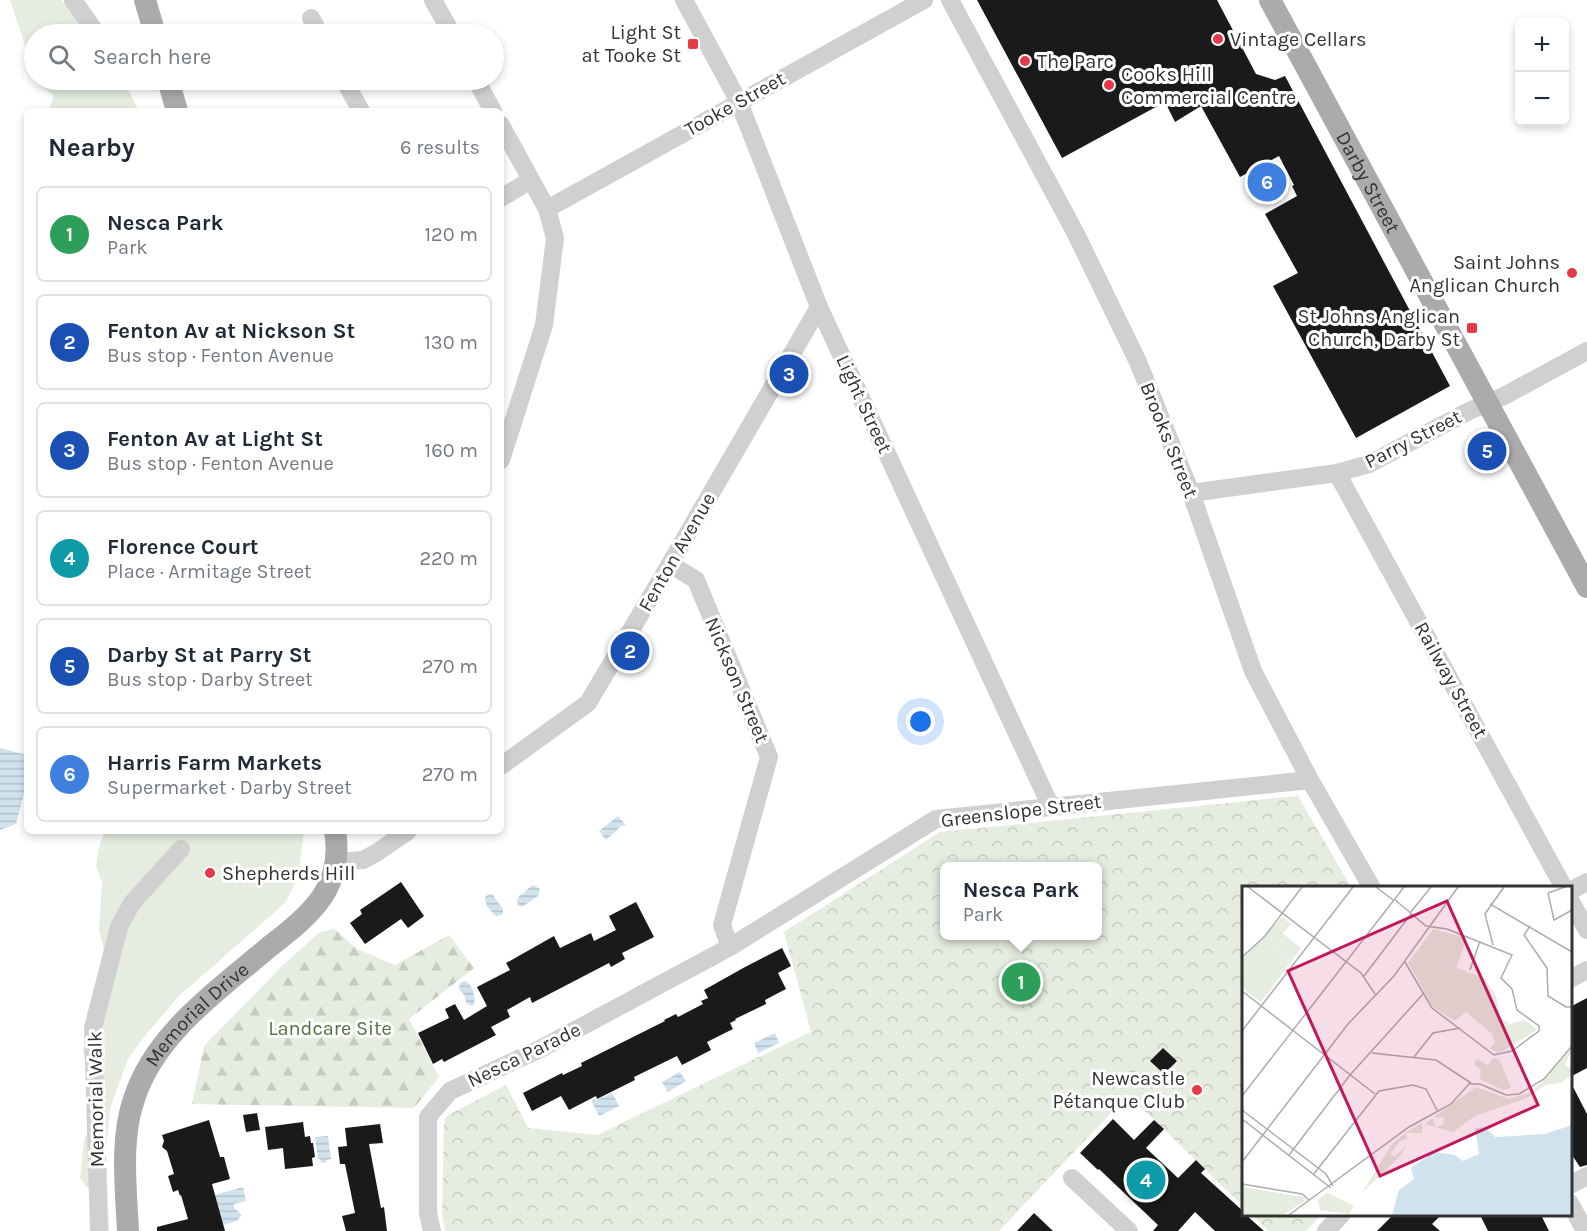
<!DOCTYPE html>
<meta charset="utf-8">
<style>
body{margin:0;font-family:Karla,sans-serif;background:#f2f2f3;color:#1f2937}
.controls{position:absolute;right:18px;top:18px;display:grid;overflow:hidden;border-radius:9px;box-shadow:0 3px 9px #0003}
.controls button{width:54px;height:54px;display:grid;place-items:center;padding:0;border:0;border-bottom:2px solid #e0e1e3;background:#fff;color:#1f2937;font:30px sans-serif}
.you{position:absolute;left:921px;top:722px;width:21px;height:21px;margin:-15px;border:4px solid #fff;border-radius:50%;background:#1a73e8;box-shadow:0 0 0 9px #1a73e833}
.badge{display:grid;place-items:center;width:39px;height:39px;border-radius:50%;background:#e63946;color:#fff;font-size:20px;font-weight:700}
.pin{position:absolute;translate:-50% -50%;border:3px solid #fff;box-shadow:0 2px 6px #0006}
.popup{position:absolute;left:940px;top:862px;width:162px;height:78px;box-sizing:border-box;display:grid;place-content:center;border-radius:9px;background:#fff;filter:drop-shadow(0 2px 4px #0005);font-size:20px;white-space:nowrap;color:#747a83}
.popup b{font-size:22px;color:#1f2937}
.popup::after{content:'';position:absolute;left:50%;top:100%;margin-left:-12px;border:12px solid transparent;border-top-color:#fff}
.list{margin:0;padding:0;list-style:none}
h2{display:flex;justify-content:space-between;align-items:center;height:78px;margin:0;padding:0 24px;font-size:26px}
h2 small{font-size:20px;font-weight:400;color:#747a83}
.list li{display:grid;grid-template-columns:39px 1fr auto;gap:18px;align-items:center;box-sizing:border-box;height:96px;margin:0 12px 12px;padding:0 12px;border:2px solid #e0e1e3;border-radius:9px}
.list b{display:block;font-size:22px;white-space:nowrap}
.list p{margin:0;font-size:20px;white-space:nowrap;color:#747a83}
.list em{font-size:20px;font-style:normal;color:#747a83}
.icon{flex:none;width:33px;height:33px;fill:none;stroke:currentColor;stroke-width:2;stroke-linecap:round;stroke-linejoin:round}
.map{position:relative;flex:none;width:1587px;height:1231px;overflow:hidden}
.search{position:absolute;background:#fff;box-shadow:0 3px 9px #0003;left:24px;top:24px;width:480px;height:66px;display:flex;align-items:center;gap:15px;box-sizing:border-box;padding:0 21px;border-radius:33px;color:#747a83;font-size:22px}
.panel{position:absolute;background:#fff;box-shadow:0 3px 9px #0003;left:24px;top:108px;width:480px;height:726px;border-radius:9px}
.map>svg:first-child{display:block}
.grass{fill:#e6ecdf}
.forest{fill:url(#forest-firs)}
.park{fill:url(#park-crowns);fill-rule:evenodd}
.water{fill:url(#water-rules)}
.building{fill:#1a1a1a}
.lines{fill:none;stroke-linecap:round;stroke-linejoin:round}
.minor{stroke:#d0d0d0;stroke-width:18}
.major{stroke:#ababab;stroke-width:22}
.poi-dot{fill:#e63946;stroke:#fff;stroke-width:2}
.labels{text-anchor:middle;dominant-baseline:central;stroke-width:6;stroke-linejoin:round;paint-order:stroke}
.poi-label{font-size:20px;fill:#333;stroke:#fff;text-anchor:end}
.street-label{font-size:20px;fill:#333;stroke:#fff}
.park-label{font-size:20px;fill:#56703f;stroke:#fff}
.inset-road{fill:none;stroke:#adadad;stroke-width:1.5}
.view{fill:#c2185b;fill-opacity:0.15;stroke:#c2185b;stroke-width:3}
.inset-edge{fill:none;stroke:#333;stroke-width:3}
</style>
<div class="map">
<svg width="1587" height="1231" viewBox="0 0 1587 1231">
<defs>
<pattern id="forest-firs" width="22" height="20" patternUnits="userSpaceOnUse" patternTransform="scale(1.5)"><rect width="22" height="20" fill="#e6ecdf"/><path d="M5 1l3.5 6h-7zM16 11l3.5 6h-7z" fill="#c6cbc0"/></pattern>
<pattern id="park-crowns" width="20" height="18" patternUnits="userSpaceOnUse" patternTransform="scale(1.5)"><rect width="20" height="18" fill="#e6ecdf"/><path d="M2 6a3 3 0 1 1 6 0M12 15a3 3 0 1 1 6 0" fill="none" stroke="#c6cbc0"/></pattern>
<pattern id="water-rules" width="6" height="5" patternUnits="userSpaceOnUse" patternTransform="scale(1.5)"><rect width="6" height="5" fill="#cfe2ee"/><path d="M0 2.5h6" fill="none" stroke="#b2c2cd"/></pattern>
</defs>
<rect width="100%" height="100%" fill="#fff"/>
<path class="grass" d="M10,0H62L87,34H34V72Z
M38,80H119L129,91L139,111H48L54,96L41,86Z
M105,831H304L298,878L285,903L180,995L148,1032L128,1059L110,1108L106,1152L109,1231H91L90,1191L80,1178L84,1141L100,1094L89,1083L83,1050L104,950L99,930L102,882L96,866L99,847Z"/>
<path class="forest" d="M335,929L357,949L395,965L449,935L474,968L409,1019L439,1077L414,1108L192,1104L204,1046L282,966L320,932Z"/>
<path class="park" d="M1298,796L1351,887L1244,888L1243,1206L1128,1095L999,1231H445L442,1214L444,1125L445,1118L450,1114L506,1085L528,1128L597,1135L811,1032L784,932L940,832ZM944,866H1098V936H944Z
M1252,1215H1321L1306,1231H1269Z"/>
<path class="water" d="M0,748L27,755V782L16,824L0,830Z
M618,816L626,825L621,826L606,840L599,831Z
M533,885L540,889L538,896L522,907L518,905L517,900L520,895C526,893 528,887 533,885Z
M489,894L493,895L503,909V913L501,915L496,916C491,911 485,906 485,897Z
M465,981C473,985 476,997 474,1005L471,1006L466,1003L465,996L459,989L460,983Z
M775,1033L779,1043L758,1053L754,1043Z
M680,1072L686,1081L668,1092L662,1082Z
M612,1093L619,1106L599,1116L591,1100L594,1099L597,1100Z
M328,1136L331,1159L326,1160L327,1162L321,1163L320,1159H318L315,1137Z
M243,1187L246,1201L234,1204V1208L242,1215L237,1221L223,1225L215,1195Z"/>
<path class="building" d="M977,0H1217L1256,74L1275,80L1285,76L1450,386L1356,438L1273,286L1298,273L1265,214L1297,196L1292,186L1294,185L1279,156L1240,177L1201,106L1175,122L1165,102L1062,158Z
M401,882L424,916L408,928L401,919L365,944L350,923L362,914L360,910Z
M636,902L654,937L622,953L625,959L611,967L609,963L532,1003L530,997L507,1010L510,1017L491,1027L496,1035L444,1062L442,1059L433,1064L418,1033L449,1018L445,1009L455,1004L464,1020L487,1006L477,987L510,970L506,963L554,936L560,948L591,933L594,941L616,930L609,916Z
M782,948L791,966L778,973L786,989L765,1000L766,1004L735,1019L736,1020L730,1023L733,1029L707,1042L711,1050L682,1065L677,1056L634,1077L635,1080L597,1099L596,1096L569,1110L561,1096L532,1111L523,1093L562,1073L563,1075L582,1066L581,1063L665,1021L664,1020L676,1014L678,1017L703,1004L701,1001L708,998L704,990L745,967Z
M1587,998V1068L1570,1077V1007Z
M1163,1048L1177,1061L1164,1074L1150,1061Z
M1570,1081L1587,1114V1165L1580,1167L1570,1152Z
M257,1113L260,1130L246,1132L243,1115Z
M1113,1119L1134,1140L1154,1120L1164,1129L1146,1148L1178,1178L1196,1160L1205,1169L1201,1173L1244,1212V1215H1246L1264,1231H1215L1195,1212L1178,1231H1153L1158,1225L1099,1169L1098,1170L1080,1153Z
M209,1120L220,1157H224L230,1179L212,1184L225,1231H157V1227L188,1219L181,1195L180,1196L178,1190L173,1192L168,1176L174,1174L167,1151L162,1147L164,1141L162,1135Z
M303,1122L305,1137L310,1136L311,1143H313L315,1157L312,1158L313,1166L285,1169L283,1148L268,1150L265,1127Z
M380,1124L383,1143L369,1144L381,1208L384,1207L387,1231H346L342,1216L355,1213L345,1164H340L338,1147L347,1146L345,1128Z
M1034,1213L1053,1231H1017Z
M1393,1215H1441L1432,1224L1440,1231H1377Z
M1480,1215H1541L1549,1231H1488Z"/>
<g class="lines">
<path class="minor" d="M73,0L97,34
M433,0L452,34
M684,0L739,102L819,307L1051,807
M950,0L1076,234L1138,362L1191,493L1253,671L1310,780L1372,888
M311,18L320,34
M344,80L361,111
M476,80L493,111
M501,125L547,209L555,238L544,325L501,460
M501,198L531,180
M547,209L924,0
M1337,473L1564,888
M1191,493L1337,473L1369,464L1469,411L1504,396L1587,351
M670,564L696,580L769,757L722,925L730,947
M501,766L588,703L670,564L819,307
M336,862L363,860L376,853L408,831
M1570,891L1587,882
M1570,900L1587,930
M1570,979L1587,970
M1072,1178L1129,1231
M1570,1185L1587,1176
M1570,1203L1585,1231
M99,1231L93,1028L119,927L132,903L181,849
M432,1231L428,1213V1117L450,1091L540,1049L730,947L936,819L1310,780
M1326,1231L1342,1214"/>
<g class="major">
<path d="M145,0L155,34"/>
<path id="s1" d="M1270,0L1587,587"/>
<path d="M168,80L177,111"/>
<path id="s2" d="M128,1231C126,1189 120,1139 134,1099C155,1033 219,990 269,947C288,932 308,917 322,897C335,878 339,854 335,831"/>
</g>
</g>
<g class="poi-dot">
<circle cx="1218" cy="39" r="6"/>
<rect x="687" y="38" width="12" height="12" rx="3"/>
<circle cx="1025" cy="61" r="6"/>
<circle cx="1109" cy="85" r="6"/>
<circle cx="1572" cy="273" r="6"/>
<rect x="1466" y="322" width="12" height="12" rx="3"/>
<circle cx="210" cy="873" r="6"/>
<circle cx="1197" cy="1090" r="6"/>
</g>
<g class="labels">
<g class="poi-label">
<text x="681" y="32">Light St<tspan x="681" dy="23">at Tooke St</tspan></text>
<text x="1230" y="39" text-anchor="start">Vintage Cellars</text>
<text x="1037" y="61" text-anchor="start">The Parc</text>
<text x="1121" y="74" text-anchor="start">Cooks Hill<tspan x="1121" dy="23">Commercial Centre</tspan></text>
<text x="1560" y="262">Saint Johns<tspan x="1560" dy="23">Anglican Church</tspan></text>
<text x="1460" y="316">St Johns Anglican<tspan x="1460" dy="23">Church, Darby St</tspan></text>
<text x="222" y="873" text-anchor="start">Shepherds Hill</text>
<text x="1185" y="1078">Newcastle<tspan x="1185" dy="23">Pétanque Club</tspan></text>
</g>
<g class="street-label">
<text transform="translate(735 104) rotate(-29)">Tooke Street</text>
<text stroke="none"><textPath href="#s1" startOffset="207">Darby Street</textPath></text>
<text transform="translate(864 404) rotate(65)">Light Street</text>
<text transform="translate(1413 439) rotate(-27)">Parry Street</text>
<text transform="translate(1169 440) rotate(68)">Brooks Street</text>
<text transform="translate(677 552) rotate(-60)">Fenton Avenue</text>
<text transform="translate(737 680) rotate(67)">Nickson Street</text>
<text transform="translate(1451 680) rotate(61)">Railway Street</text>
<text transform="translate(1021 811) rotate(-7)">Greenslope Street</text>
<text stroke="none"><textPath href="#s2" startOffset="240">Memorial Drive</textPath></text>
<text transform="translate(524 1055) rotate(-26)">Nesca Parade</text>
<text transform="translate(96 1099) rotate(-91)">Memorial Walk</text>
</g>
<g class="park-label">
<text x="330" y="1028">Landcare Site</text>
</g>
</g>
<g transform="translate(1242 886)">
<rect width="330" height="330" fill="#fff"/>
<path d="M40,47L59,62L48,77L30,59ZM330,162L323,179L327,182L330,178V189L318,197L304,199L285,212L233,230L211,246L183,238L190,232L194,241L201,239L202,232L192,231L234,201L267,213L290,206ZM180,237V247H164L165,253L158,255L148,268L152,271L164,260L159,269L120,307L150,258L165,246Z" fill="#e6ecdf"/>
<path d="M251,172L257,173L269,202L261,204L238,193L239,184L232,178L235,173L246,179Z" fill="#e6ecdf"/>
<path d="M40,31L49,38L30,59L48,77L19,116L0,102V73ZM191,43L225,52L214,82L243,92L254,110L259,132L268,138L283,134L295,144L256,168L248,162L253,157L250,148L224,126L213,135L191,121L166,77ZM0,301L61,311L64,314L41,329H0ZM85,307L112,320L107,328L78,324L76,314Z" fill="#e6ecdf"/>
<path d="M330,239V329H150L157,304L172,293L169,282L192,266L213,269L221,275L237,268L233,242L243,241L253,251L303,248Z" fill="#cfe2ee"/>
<path class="inset-road" d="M6,1L119,87L133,108M134,1L151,14M306,7L312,34L330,24M306,7L323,1M152,13L184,40L205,43L270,69L259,92L270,103L275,124L297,140V145L270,165L252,169L190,122L163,76M248,18L330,66M168,27L189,1M288,40L282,49L305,82L306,110L324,121H330M251,59L243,28L262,1M0,71L23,50L60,1M228,84L238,55M122,90L169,28M0,105L133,208M0,145L111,1M130,167L194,174L229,197M172,171L191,147L218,142M0,210L162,1M0,224L84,288L91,300M0,233L89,302M47,269L108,189L181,108M0,276L106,138L152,90L216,1M71,289L137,205L171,199L184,203L196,226M0,298L60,308L67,314M47,329L167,241L209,218L227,198H238L264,209L277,208L302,193L330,160"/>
<path class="view" d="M205,15L296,219L138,290L46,85Z"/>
<rect width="330" height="330" class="inset-edge"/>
</g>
</svg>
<div class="controls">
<button>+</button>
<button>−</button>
</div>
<div class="you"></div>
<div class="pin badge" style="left:1021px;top:982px;background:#2e9e5b">1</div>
<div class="popup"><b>Nesca Park</b>Park</div>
<div class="pin badge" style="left:630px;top:651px;background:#1a4fb4">2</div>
<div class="pin badge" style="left:789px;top:374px;background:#1a4fb4">3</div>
<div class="pin badge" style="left:1146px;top:1180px;background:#0f9aa8">4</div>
<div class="pin badge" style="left:1487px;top:451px;background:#1a4fb4">5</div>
<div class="pin badge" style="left:1267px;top:182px;background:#3f7fe0">6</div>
<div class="search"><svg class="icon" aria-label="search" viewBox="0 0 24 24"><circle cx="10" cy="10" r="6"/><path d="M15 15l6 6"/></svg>Search here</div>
<section class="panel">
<h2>Nearby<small>6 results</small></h2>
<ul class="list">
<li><span class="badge" style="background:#2e9e5b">1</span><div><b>Nesca Park</b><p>Park</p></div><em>120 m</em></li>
<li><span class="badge" style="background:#1a4fb4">2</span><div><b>Fenton Av at Nickson St</b><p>Bus stop · Fenton Avenue</p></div><em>130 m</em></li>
<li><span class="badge" style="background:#1a4fb4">3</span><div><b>Fenton Av at Light St</b><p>Bus stop · Fenton Avenue</p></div><em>160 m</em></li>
<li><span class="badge" style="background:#0f9aa8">4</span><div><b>Florence Court</b><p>Place · Armitage Street</p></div><em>220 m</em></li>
<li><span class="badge" style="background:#1a4fb4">5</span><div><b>Darby St at Parry St</b><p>Bus stop · Darby Street</p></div><em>270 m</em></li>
<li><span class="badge" style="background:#3f7fe0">6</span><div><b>Harris Farm Markets</b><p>Supermarket · Darby Street</p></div><em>270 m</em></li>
</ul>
</section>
</div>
